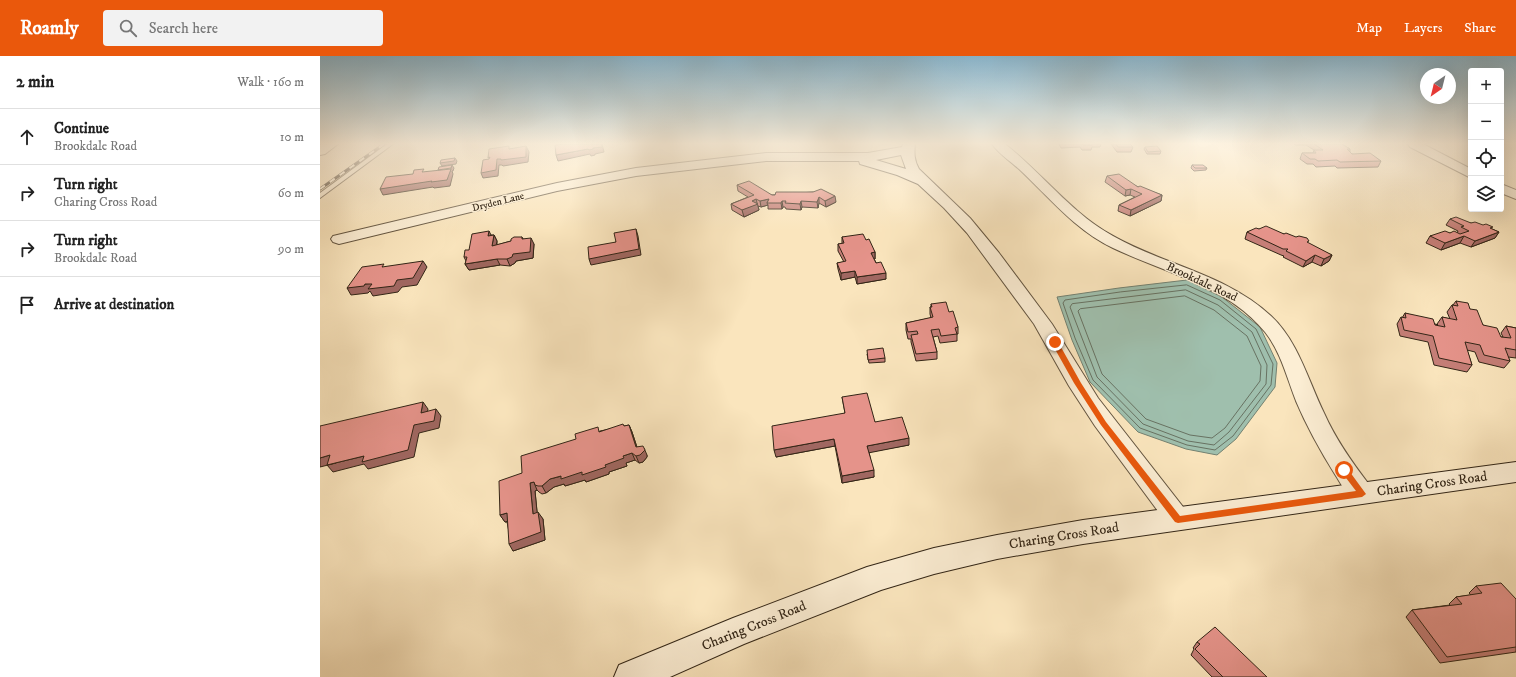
<!DOCTYPE html>
<meta charset="utf-8">
<style>
body{margin:0;font-family:"IM FELL DW Pica",serif;background:#f2f2f2;color:#222}
.controls{position:absolute;right:12px;top:12px;display:grid;overflow:hidden;border-radius:4px;box-shadow:0 4px 16px #0002}
.controls button{width:36px;height:36px;display:grid;place-items:center;padding:0;border:0;border-bottom:1px solid #e0e0e0;background:#fff;color:#222;font:20px sans-serif}
.compass{position:absolute;left:1100px;top:12px;width:36px;height:36px;border-radius:50%;background:#fff;box-shadow:0 4px 16px #0002;rotate:215deg}
.stop{position:absolute;width:12px;height:12px;margin:-9px;border:3px solid #ea580c;border-radius:50%;background:#fff}
.stop.end{background:#ea580c;border-color:#fff;box-shadow:0 1px 4px #0008}
.list{margin:0;padding:0;list-style:none}
h2{display:flex;justify-content:space-between;align-items:center;height:52px;margin:0;padding:0 16px;font-size:17px}
h2 small{font-size:13px;font-weight:400;color:#767676}
.list li{display:grid;grid-template-columns:26px 1fr auto;gap:12px;align-items:center;box-sizing:border-box;height:56px;padding:0 16px;border-top:1px solid #e0e0e0}
.list b{display:block;font-size:15px;white-space:nowrap}
.list p{margin:0;font-size:13px;white-space:nowrap;color:#767676}
.list em{font-size:13px;font-style:normal;color:#767676}
.icon{flex:none;width:22px;height:22px;fill:none;stroke:currentColor;stroke-width:2;stroke-linecap:round;stroke-linejoin:round}
.map{position:relative;flex:none;width:1196px;height:621px;overflow:hidden}
header{display:flex;align-items:center;gap:24px;box-sizing:border-box;height:56px;padding:0 20px;background:#ea580c;color:#fff}
header strong{font-size:19px}
nav{display:flex;gap:22px;margin-inline-start:auto;font-size:14px}
.search{width:280px;height:36px;background:#f2f2f2;display:flex;align-items:center;gap:10px;box-sizing:border-box;padding:0 14px;border-radius:4px;color:#767676;font-size:15px}
main{display:flex}
aside{flex:1;background:#fff}
.map>svg:first-child{display:block}
.water{fill:#9fbfad;stroke:#738171}
.lines{fill:none;stroke-linecap:round;stroke-linejoin:round}
.shore{stroke:#687262;stroke-width:1}
.lane-casing{stroke:#645540;stroke-width:2}
.street-casing{stroke:#645540;stroke-width:2}
.secondary-casing{stroke:#322516;stroke-width:2}
.lane{fill:#fceed4;fill-rule:evenodd}
.street{fill:#fceed4;fill-rule:evenodd}
.secondary{fill:#fceed4;fill-rule:evenodd}
.rail-casing{stroke:#322516;stroke-width:3}
.rail{stroke:#fceed4;stroke-width:2;stroke-dasharray:6;stroke-linecap:butt}
.wall{fill:#c57e77;stroke:#322516}
.shaded-wall{fill:#a06761;stroke:#322516}
.building{fill:#e5938a;stroke:#322516}
.route{fill:#ea580c}
.labels{text-anchor:middle;dominant-baseline:central;stroke-width:3;stroke-linejoin:round;paint-order:stroke}
.far-street-label{font-size:10px;fill:#322516;stroke:#fceed4}
.street-label{font-size:12px;fill:#322516;stroke:#fceed4}
.near-street-label{font-size:14px;fill:#322516;stroke:#fceed4}
</style>
<header>
<strong>Roamly</strong>
<div class="search"><svg class="icon" aria-label="search" viewBox="0 0 24 24"><circle cx="10" cy="10" r="6"/><path d="M15 15l6 6"/></svg>Search here</div>
<nav><a>Map</a><a>Layers</a><a>Share</a></nav>
</header>
<main>
<aside>
<h2>2 min<small>Walk · 160 m</small></h2>
<ul class="list">
<li><svg class="icon" aria-label="ahead" viewBox="0 0 24 24"><path d="M12 20V5M6 11l6-6 6 6"/></svg><div><b>Continue</b><p>Brookdale Road</p></div><em>10 m</em></li>
<li><svg class="icon" aria-label="right" viewBox="0 0 24 24"><path d="M7 20v-9h11M14 6l5 5-5 5"/></svg><div><b>Turn right</b><p>Charing Cross Road</p></div><em>60 m</em></li>
<li><svg class="icon" aria-label="right" viewBox="0 0 24 24"><path d="M7 20v-9h11M14 6l5 5-5 5"/></svg><div><b>Turn right</b><p>Brookdale Road</p></div><em>90 m</em></li>
<li><svg class="icon" aria-label="arrive" viewBox="0 0 24 24"><path d="M6 21V4h12l-3 4 3 4H6"/></svg><div><b>Arrive at destination</b></div></li>
</ul>
</aside>
<div class="map">
<svg width="1196" height="621" viewBox="0 0 1196 621">
<rect width="100%" height="100%" fill="#fae5bd"/>
<filter id="stains"><feTurbulence type="fractalNoise" baseFrequency=".005" numOctaves="4"/><feColorMatrix values="0 0 0 0 .2 0 0 0 0 .09 0 0 0 0 .02 0 0 0 .5 -.17"/></filter>
<radialGradient id="worn" r=".72"><stop offset=".6" stop-color="#630" stop-opacity="0"/><stop offset="1" stop-color="#630" stop-opacity=".3"/></radialGradient>
<path class="water" d="M867,224L902,241L940,271L957,307L955,331L916,383L897,399L866,393L818,376L770,326L752,284L737,241L799,232Z"/>
<g class="lines">
<path class="shore" d="M867,229L900,244L936,273L953,308L951,329L913,380L895,394L867,389L820,372L773,324L755,282L743,247L745,244L800,236Z
M866,234L898,249L932,276L947,309L946,328L909,376L894,389L868,385L823,368L777,321L750,251L752,248Z
M865,240L894,254L927,280L941,310L940,325L905,372L892,382L870,379L826,363L782,318L758,255L760,253Z"/>
<g class="lane-casing">
<path id="lane" d="M67,88H73L0,142V137Z"/>
</g>
<g class="street-casing">
<path id="street" d="M583,88H595C594,97 594,104 599,113L650,162L679,197L732,268L778,342L867,456L871,463L867,470L858,473L849,470L775,370L749,330L714,268L647,177L624,152L598,128L577,119L540,108L539,105H446L316,120L237,135L19,188L13,186L11,183L13,180L237,127L316,112L446,97H548L582,91ZM581,99L586,113L556,104Z
M672,88H685C722,117 751,157 793,180C844,209 906,218 951,260C978,285 988,324 1004,357C1016,384 1033,408 1051,431L1054,438L1051,445C1045,447 1039,449 1033,445C1028,441 1020,426 1016,420C1001,396 987,371 976,345C967,322 961,296 945,276C908,230 845,217 793,192C755,174 729,141 699,113C690,105 678,97 672,88Z
M1088,88H1103L1151,113V122L1090,91Z
M1181,128L1196,134V143L1181,137Z"/>
</g>
<g class="secondary-casing">
<path id="secondary" d="M2,88H18L5,98L0,99V89Z
M1196,406V426L763,488L677,503L614,518L561,534L424,588L350,621H294L299,609L413,562L547,511L614,492L677,479L763,464Z"/>
</g>
<use href="#lane" class="lane"/>
<use href="#street" class="street"/>
<use href="#secondary" class="secondary"/>
<g class="rail-casing">
<path id="rail" d="M0,133L64,88"/>
</g>
<use href="#rail" class="rail"/>
</g>
<path class="wall" d="M739,88H781L780,91H772L771,94H762L760,91L741,92Z
M791,88H810L813,91L811,96H797Z
M974,88H1022L1030,93V96L1032,98L1061,105L1058,111L1017,112L1015,110L996,111L993,108H987L980,103L982,97H993L994,94L986,89H976Z
M1181,88H1185L1181,93Z
M825,91L841,95L840,98H827L824,93Z
M872,109L887,112L886,114L874,115L871,112Z
M787,120L842,139L841,145L810,160L798,155L799,149L815,141L810,139L805,140L785,126Z
M417,129L452,139L493,136L516,146L506,151L499,147L498,152L482,151L481,154L466,153L465,151H463L462,153H448V149L441,151L438,150L439,154L424,161L412,154L411,148L428,141L418,135Z
M1130,163L1151,167L1172,173L1179,176L1175,182L1151,191L1140,187L1121,194L1106,187L1110,180L1130,177H1137L1138,175L1126,169Z
M939,173L964,178L1012,199L1009,205L1001,210L992,206L983,211L963,201L964,200L961,199L925,183L927,176Z
M171,179H174L177,185V189L191,185L202,181L203,183L214,188L213,202L196,205L195,207L190,210L180,209L149,214L145,208L146,205L144,201L149,194Z
M522,181L546,184L555,196V203H554L566,223L537,228L535,221L521,224L518,213L517,207L524,206L518,195V188H522Z
M1136,245L1150,253L1163,269L1181,281H1183L1181,277L1186,270L1196,272V302L1188,301L1190,305L1184,312L1159,306L1155,296L1147,294L1152,309L1147,316L1114,309L1108,286L1080,280L1077,268L1081,261L1082,262L1085,257L1118,269L1117,268L1122,261L1130,263L1127,256L1132,249H1133Z
M611,248L629,256L638,271V278H637V285L620,287L618,280L613,281L617,296V303L596,305L591,286V283H588L586,274V267L611,262L610,258V251H611Z
M547,298L565,302V306L549,307Z
M522,341L555,366L589,389L549,396L554,421L522,427L515,390L456,401L525,357Z
M309,369L312,376L317,391L327,399V401L323,406L319,407L315,404L306,407L307,410L289,416V418L266,426L265,424L245,430L244,428L234,431L226,437L222,438L219,436L217,434L215,435L217,456L223,463L225,484L193,495L187,466H185L180,459L202,417L280,375Z
M1156,530L1196,543V596L1120,607L1086,561L1092,554L1130,549L1129,548L1136,541L1151,539L1149,537Z
M877,586L947,621H892L871,599L874,593L873,592Z"/>
<path class="shaded-wall" d="M282,88L284,96L275,98V99L271,100L270,98L238,105L236,99L273,92Z
M206,90L209,96L208,106L183,110L182,109H179L178,120L163,122L161,117L177,103Z
M135,102L137,105L136,108L122,110L120,107Z
M132,109L134,112L133,115H132L133,118L130,130L114,132L113,131L63,139L60,133L130,116Z
M811,133L810,139L805,140L806,134Z
M842,139L841,145L810,160L811,154Z
M515,140L516,146L506,151L505,145Z
M499,141V147L498,152L497,146Z
M436,143L439,154L424,161L422,154L432,145Z
M449,143L447,147L448,149L441,151L440,145Z
M462,145L463,151L462,153L461,147Z
M481,145L482,151L481,154L480,148Z
M316,173L318,180L321,199L271,209L269,203Z
M169,175L172,181L168,180Z
M1179,176L1175,182L1151,191L1155,185Z
M174,179L177,185L175,196L172,190Z
M1144,180L1140,187L1121,194L1125,187Z
M211,182L214,188L213,202L196,205L195,207L190,210L187,203Z
M555,196V203H552L551,197Z
M995,199L992,206L983,211L986,205Z
M1012,199L1009,205L1001,210L1004,203Z
M177,203L180,209L149,214L145,208Z
M103,205L107,211L97,229L82,231L78,236L53,240L50,235L48,237L31,239L27,232L45,228L77,224Z
M535,215V221L521,224V217Z
M566,217V223L537,228V221Z
M103,346L108,353L106,364L101,357Z
M116,353L121,360L119,372L99,377L94,401L48,413L44,408L13,416L7,409L44,400L94,369Z
M309,369L312,376L319,398L316,391Z
M589,382V389L548,397L547,390Z
M514,383L515,390L456,401L454,394Z
M324,392L327,399V401L323,406L319,407L316,400Z
M312,397L315,404L306,407L307,410L289,416V418L266,426L265,424L245,430L244,428L234,431L226,437L222,430L230,423L285,409L303,400Z
M10,399L16,407L0,411V402Z
M554,414V421L522,427V420Z
M214,426L215,429L217,434L215,435L218,465L213,458L210,427Z
M218,456L223,463L225,484L193,495L189,488Z
M187,457L192,464L185,466L180,459Z"/>
<path class="building" d="M246,88H282V91L273,92V93L269,94L268,93L236,99L235,89Z
M762,88H772V89H763Z
M796,88H810L813,91H798Z
M994,88H1022L1030,93H1027L1032,98L1050,97L1061,105L1020,106L1017,104L998,105L995,103H990L982,97H996L994,94H1003Z
M189,90V93L206,90V101L181,104V103H177L176,114L161,117L163,104L169,103L170,101L168,102L169,93Z
M837,90L841,95L828,96L825,91Z
M135,102L134,105L120,107L121,104Z
M132,109L131,112L118,114L119,111Z
M872,109H883L887,112H875Z
M104,113L102,116L131,113L127,124L111,126L112,125L60,133L66,121L93,118L94,114Z
M799,118L818,131L820,130L842,139L811,154L799,149L822,138L811,133L806,134L787,120Z
M429,125L452,139H455L456,136H493L501,133L515,140L505,145L499,141L497,146L481,145L480,148L465,147L466,145H462L461,147H447L449,143L440,145L436,143L432,145L438,148L422,154L411,148L434,139L417,129Z
M1136,161L1151,167L1155,166L1163,169L1166,168L1173,171L1170,172L1179,176L1155,185L1144,180L1125,187L1110,180L1125,175L1130,177L1134,175L1140,178L1149,175L1141,171L1144,170L1130,163Z
M946,170L964,178L966,177L976,181L979,180L987,182L989,185L987,186L1012,199L1004,203L995,199L986,205L966,195L968,193H963L927,176L936,172L939,173Z
M316,173L319,193L269,203L268,191L296,186L294,177Z
M169,175L168,180L174,179L172,190L191,185V183L194,181H202V183L211,182L210,196L193,198L192,201L187,203H177L145,208L147,201H144L145,194H149L152,178Z
M543,178L546,184L549,183L555,196L551,197L556,207L561,206L566,217L537,221L535,215L521,217L517,207L526,205L518,188L524,187L522,181Z
M103,205L93,222L77,224L74,230L48,233L52,228H45L44,230L27,232L42,211L64,208L62,211Z
M1136,245L1148,247L1150,253L1157,254L1163,269L1177,272L1181,281L1191,282L1186,270L1196,272V294L1185,292L1190,305L1164,299L1160,289L1145,286L1152,309L1119,302L1113,280L1084,274L1081,261L1086,262L1085,257L1113,263L1115,269L1125,271L1122,261L1137,264L1132,249L1138,250Z
M626,246L629,256L633,255L638,271L635,272L637,278L621,280L619,273L611,274L617,296L596,298L591,279L598,278L597,275L588,276L586,267L613,261L610,251H612L611,248Z
M563,292L565,302L548,304L547,294Z
M547,337L555,366L582,361L589,382L547,390L554,414L522,420L514,383L454,394L452,370L525,357L522,341Z
M103,346L101,357L116,353L114,365L94,369L88,394L42,406L44,400L7,409L10,399L0,402V370Z
M303,368L304,370L309,369L316,391L323,390L325,394L320,399L316,400L312,397L303,400L304,402L285,409L286,411L262,419V416L241,423V420L230,423L222,430H218L215,429L214,426L210,427L213,458L218,456L221,476L189,488L187,457L180,459L179,425L202,417L201,400L256,383L255,378L278,371L279,376Z
M1181,527L1196,543V591L1127,601L1092,554L1142,548L1136,541L1162,537L1156,530Z
M895,571L947,621H903L875,593L880,588L877,586Z"/>
<linearGradient id="sky" x2="0" y2="1"><stop stop-color="#8bb8d0"/><stop offset="0.5" stop-color="#fdf3e1"/><stop offset="1" stop-color="#fdf3e1" stop-opacity="0"/></linearGradient>
<rect width="1196" height="175" fill="url(#sky)"/>
<path class="route" d="M732,284H737L761,327L786,366L860,460L1036,435L1020,414L1024,411L1027,412L1046,438L1042,441L858,467L855,466L781,369L754,327L731,286Z"/>
<g class="labels">
<g class="far-street-label">
<text transform="translate(178 146) rotate(-14)">Dryden Lane</text>
</g>
<g class="street-label">
<text transform="translate(882 226) rotate(25)">Brookdale Road</text>
</g>
<g class="near-street-label">
<text transform="translate(1112 428) rotate(-8)">Charing Cross Road</text>
<text transform="translate(744 480) rotate(-9)">Charing Cross Road</text>
<text transform="translate(434 570) rotate(-22)">Charing Cross Road</text>
</g>
</g>
<rect width="100%" height="100%" filter="url(#stains)"/>
<rect width="100%" height="100%" fill="url(#worn)"/>
</svg>
<div class="controls">
<button>+</button>
<button>−</button>
<button><svg class="icon" aria-label="locate" viewBox="0 0 24 24"><circle cx="12" cy="12" r="6"/><path d="M12 2v4M12 18v4M2 12h4M18 12h4"/></svg></button>
<button><svg class="icon" aria-label="layers" viewBox="0 0 24 24"><path d="M12 4l9 5-9 5-9-5zM3 14l9 5 9-5"/></svg></button>
</div>
<svg class="compass" viewBox="-18 -18 36 36"><path d="M0-13l5 13h-10z" fill="#e53935"/><path d="M0 13l5-13h-10z" fill="#767676"/></svg>
<div class="stop" style="left:1024px;top:414px"></div>
<div class="stop end" style="left:735px;top:286px"></div>
</div>
</main>
